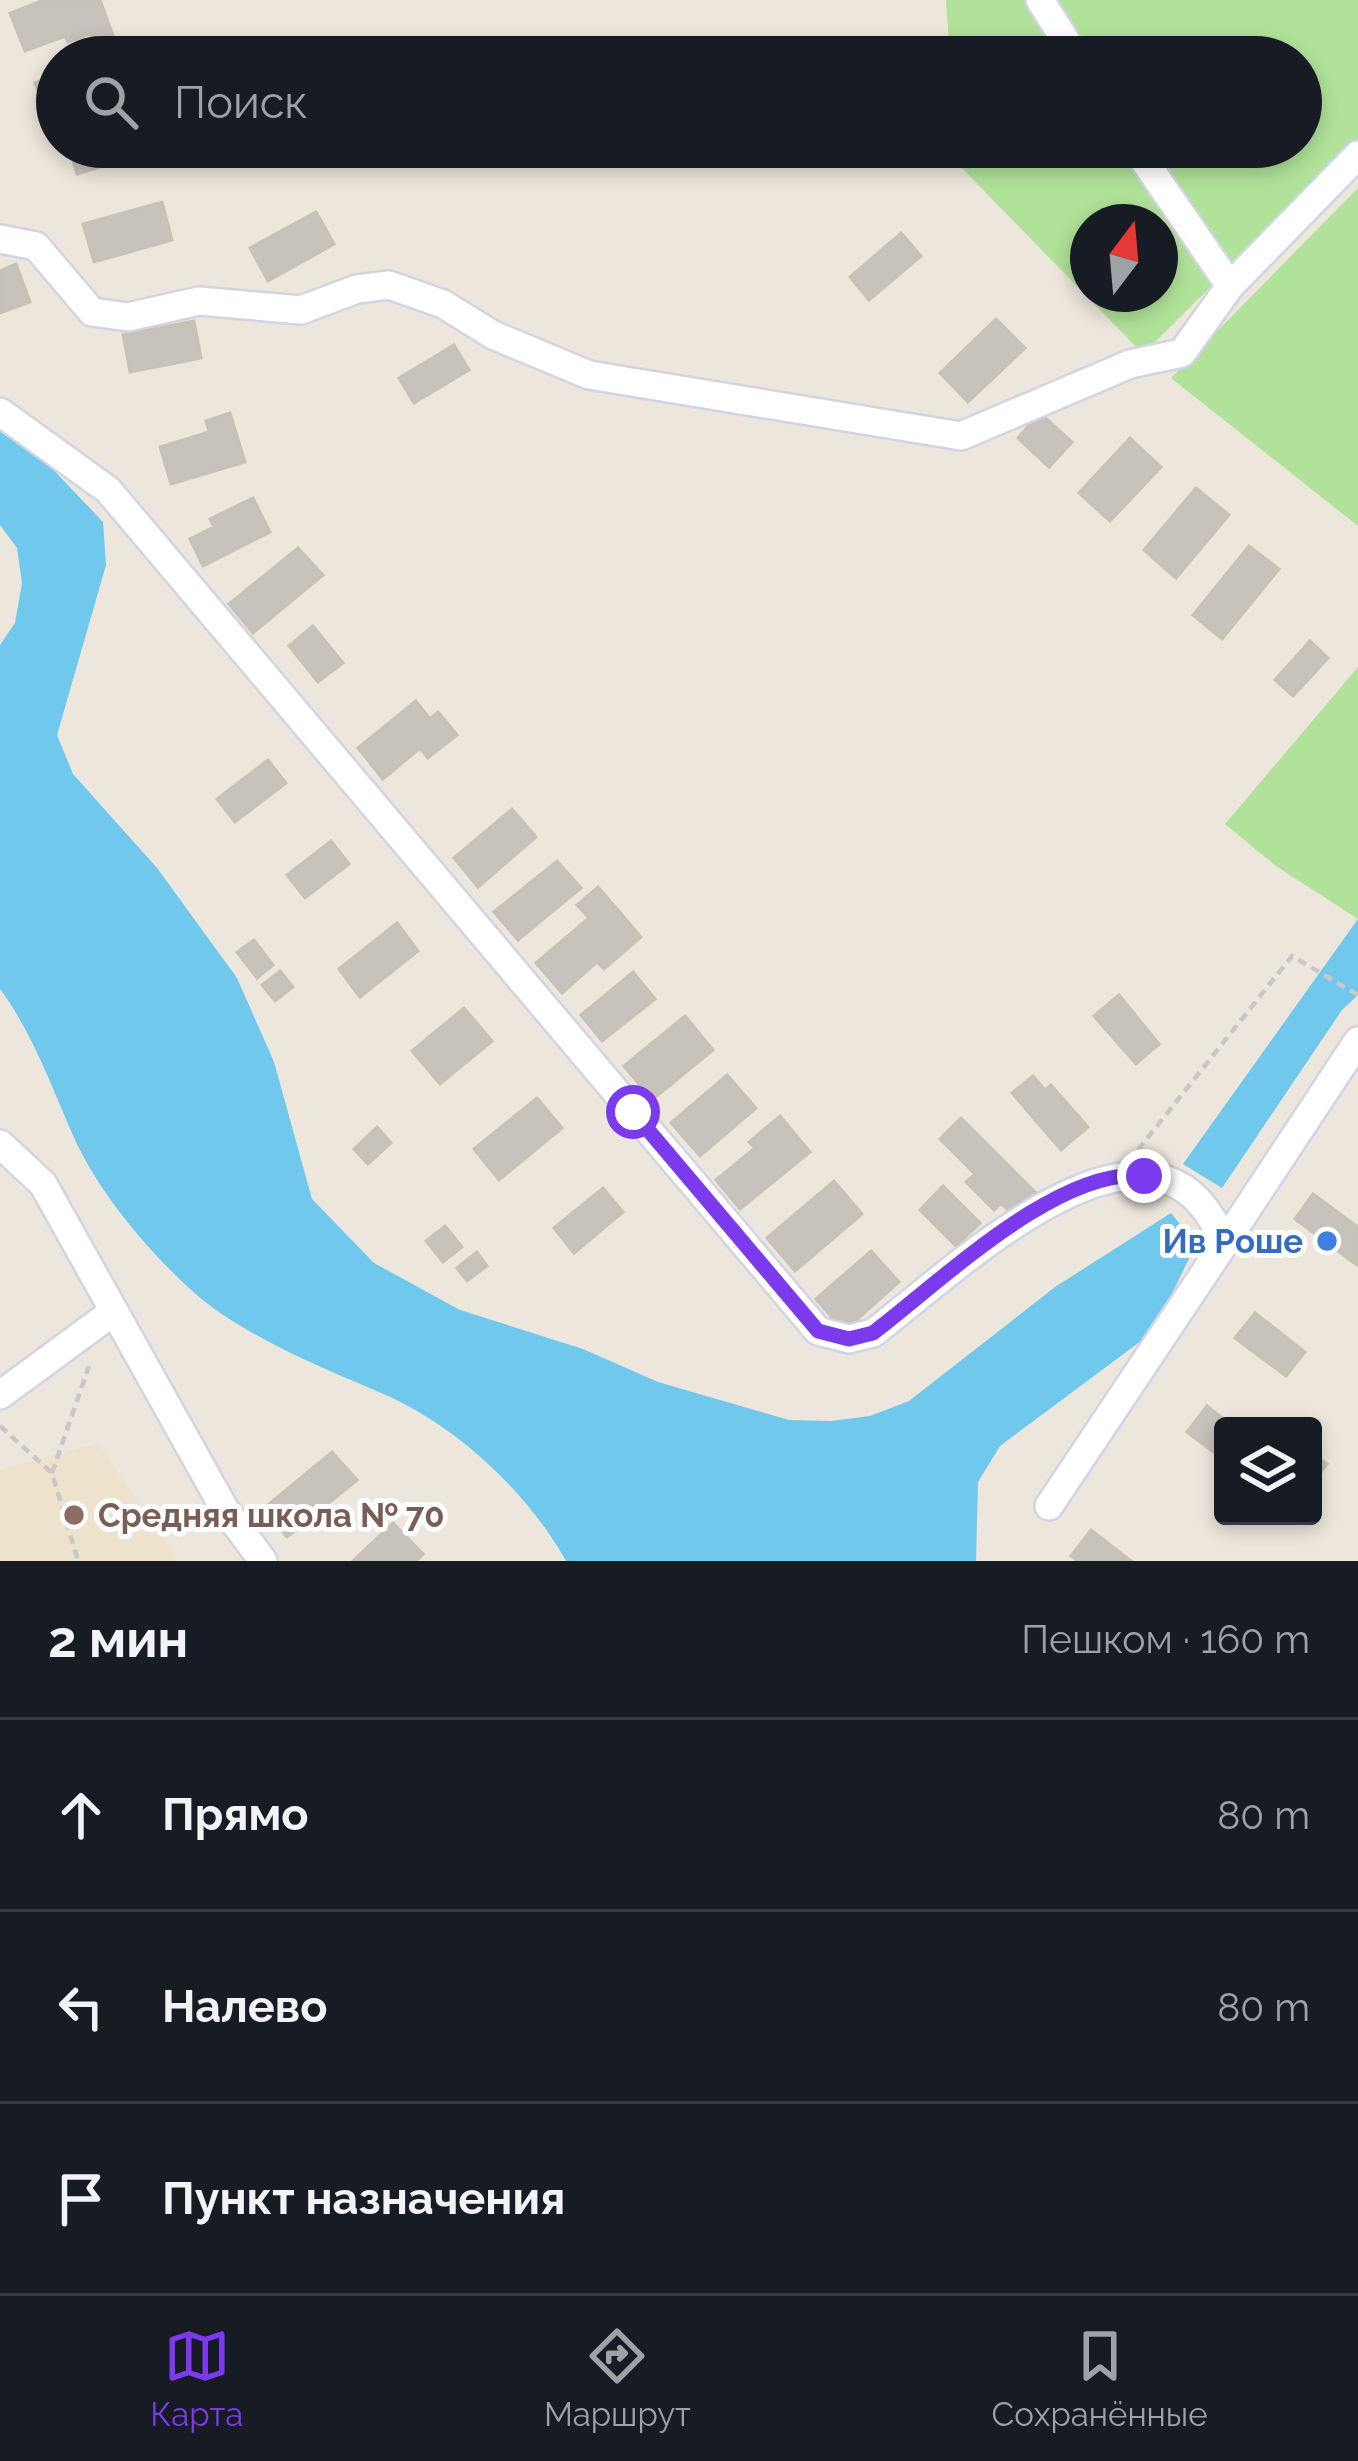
<!DOCTYPE html>
<html lang="ru">
<meta charset="utf-8">
<style>
body{margin:0;font-family:Raleway,sans-serif;background:#242831;color:#f1f3f6}
.controls{position:absolute;right:36px;bottom:36px;display:grid;overflow:hidden;border-radius:12px;box-shadow:0 6px 18px #0003}
.controls button{width:108px;height:108px;display:grid;place-items:center;padding:0;border:0;border-bottom:3px solid #363941;background:#171b24;color:#f1f3f6;font:60px sans-serif}
.compass{position:absolute;left:1070px;top:204px;width:108px;height:108px;border-radius:50%;background:#171b24;box-shadow:0 6px 18px #0003;rotate:16deg}
.stop{position:absolute;width:36px;height:36px;margin:-27px;border:9px solid #7c3aed;border-radius:50%;background:#fff}
.stop.end{background:#7c3aed;border-color:#fff;box-shadow:0 3px 12px #0008}
.list{margin:0;padding:0;list-style:none}
h2{display:flex;justify-content:space-between;align-items:center;height:156px;margin:0;padding:0 48px;font-size:51px}
h2 small{font-size:39px;font-weight:400;color:#9ea1a6}
.list li{display:grid;grid-template-columns:78px 1fr auto;gap:36px;align-items:center;box-sizing:border-box;height:192px;padding:0 48px;border-top:3px solid #363941}
.list b{display:block;font-size:45px;white-space:nowrap}
.list em{font-size:39px;font-style:normal;color:#9ea1a6}
.icon{flex:none;width:66px;height:66px;fill:none;stroke:currentColor;stroke-width:2;stroke-linecap:round;stroke-linejoin:round}
.map{position:relative;flex:none;width:1358px;height:1561px;overflow:hidden}
.search{position:absolute;background:#171b24;box-shadow:0 6px 18px #0003;left:36px;right:36px;top:36px;height:132px;display:flex;align-items:center;gap:30px;box-sizing:border-box;padding:0 42px;border-radius:66px;color:#9ea1a6;font-size:45px}
.sheet{height:732px;background:#171b24}
nav{display:flex;justify-content:space-around;align-items:center;box-sizing:border-box;height:168px;border-top:3px solid #363941;background:#171b24;font-size:33px;color:#9ea1a6}
nav a{display:grid;justify-items:center;gap:6px}
nav .on{color:#7c3aed}
.map>svg:first-child{display:block}
.education{fill:#ede3cc}
.green{fill:#b0e299;fill-rule:evenodd}
.water{fill:#70c8ed}
.building{fill:#c7c2bc;stroke:#c7c2b6;stroke-width:3}
.lines{fill:none;stroke-linecap:round;stroke-linejoin:round}
.street-casing{stroke:#d1d4e3;stroke-width:32}
.path{stroke:#c8c8c8;stroke-width:4.5;stroke-dasharray:9 6;stroke-linecap:butt}
.street{stroke:#fff;stroke-width:27}
.route{stroke:#7c3aed;stroke-width:15}
.shop-dot{fill:#3f7fe0;stroke:#fff;stroke-width:4.5}
.education-dot{fill:#8d6e63;stroke:#fff;stroke-width:4.5}
.labels{text-anchor:middle;dominant-baseline:central;stroke-width:10;stroke-linejoin:round;paint-order:stroke}
.shop-label{font-size:33px;font-weight:bold;fill:#366cbe;stroke:#fff;text-anchor:end}
.education-label{font-size:33px;font-weight:bold;fill:#785e54;stroke:#fff;text-anchor:start}
</style>
<div class="map">
<svg width="1358" height="1561" viewBox="0 0 1358 1561">
<rect width="100%" height="100%" fill="#ece6dc"/>
<path class="education" d="M98,1443L178,1561H0V1470Z"/>
<path class="green" d="M946,0H1358V140L1143,354L956,162V147H1301V57H950ZM1088,222H1160V294H1088Z
M1358,188V526L1171,378Z
M1358,667V919L1276,866L1225,824Z"/>
<path class="water" d="M0,426L44,460L103,522L106,565L57,735L73,774L157,868L237,978L274,1062L312,1199L374,1263L460,1310L583,1349L658,1382L789,1420L831,1421L870,1416L909,1401L1055,1287L1171,1213L1196,1244L1166,1306L1141,1341L1000,1446L978,1482L976,1561H566C529,1494 459,1428 388,1396C325,1369 239,1335 189,1288C146,1248 102,1196 77,1144C53,1092 35,1036 0,989V645L15,623L22,583L17,548L0,525Z
M1358,919V995L1342,1010L1222,1188L1183,1164Z"/>
<path class="building" d="M44,0H100L115,41L96,48L90,34L68,42L65,36L25,51L10,13Z
M57,75V114L48,117L35,83Z
M69,147H121L125,159L77,174Z
M162,202L172,240L94,262L83,224Z
M316,212L334,244L268,281L250,248Z
M901,233L921,256L869,300L850,277Z
M16,264L30,302L0,313V271Z
M996,319L1025,348L968,402L940,373Z
M194,321L201,358L130,372L123,335Z
M454,345L469,370L414,403L399,378Z
M230,413L245,462L171,484L160,447L209,432L206,421Z
M1040,413L1072,442L1049,467L1018,438Z
M1130,438L1161,467L1110,521L1079,493Z
M1196,488L1229,515L1176,578L1144,550Z
M253,498L270,532L203,566L190,539L214,527L210,519Z
M1249,546L1279,569L1222,639L1193,615Z
M298,548L323,575L253,633L229,604Z
M313,626L343,663L318,682L289,646Z
M1310,641L1328,658L1293,696L1275,680Z
M416,701L430,719L438,712L457,735L428,758L420,748L383,779L358,748Z
M268,760L286,783L235,822L217,799Z
M512,809L536,837L478,887L454,858Z
M331,841L349,864L305,898L287,875Z
M557,861L581,888L518,940L494,912Z
M598,887L641,937L604,969L597,962L562,993L536,963L589,918L577,905Z
M397,923L418,951L360,997L339,969Z
M254,940L273,965L257,978L237,952Z
M280,971L293,987L275,1001L262,985Z
M633,972L655,999L602,1041L581,1015Z
M1119,995L1159,1044L1136,1064L1094,1016Z
M464,1008L492,1041L440,1084L412,1051Z
M685,1016L713,1050L652,1100L624,1066Z
M727,1075L756,1108L700,1156L671,1123Z
M1033,1076L1045,1090L1051,1085L1088,1127L1061,1150L1012,1093Z
M537,1098L562,1128L499,1180L474,1149Z
M780,1116L810,1152L740,1209L716,1180L755,1148L749,1142Z
M961,1118L1039,1196L1017,1219L1001,1203L994,1210L966,1182L975,1174L940,1139Z
M377,1127L391,1143L368,1164L354,1149Z
M834,1181L862,1214L795,1271L767,1238Z
M943,1186L980,1223L956,1246L920,1210Z
M603,1188L623,1212L574,1253L554,1228Z
M1313,1194L1358,1227V1266L1295,1219Z
M445,1226L462,1247L443,1262L426,1241Z
M871,1251L899,1282L844,1331L816,1299Z
M477,1252L487,1266L467,1281L457,1268Z
M1255,1313L1305,1352L1286,1376L1235,1338Z
M1207,1406L1232,1426H1223V1459L1187,1432Z
M332,1452L357,1480L287,1537L263,1509Z
M1313,1454L1327,1464L1313,1483Z
M393,1523L423,1554L416,1561H353Z
M1091,1530L1131,1561H1078L1071,1556Z"/>
<g class="lines">
<g class="street-casing">
<path id="street" d="M1040,0L1076,57
M1135,147L1230,286
M0,239L36,246L92,312L128,317L199,301L301,310L357,289L389,285L443,304L493,335L589,375L961,436L1130,364L1182,353L1230,286L1358,155
M0,412L108,490L818,1331L849,1339L873,1333C955,1271 1158,1072 1224,1244L1049,1506
M0,1144L43,1184L224,1508L263,1561
M1224,1244L1358,1041
M0,1395L113,1312"/>
</g>
<path class="path" d="M1138,1150L1292,956L1358,995
M0,1426L52,1473L78,1561
M52,1473L89,1366"/>
<use href="#street" class="street"/>
</g>
<g class="lines">
<path class="route" d="M633,1112L818,1331L849,1339L873,1333C939,1283 1059,1166 1144,1176"/>
</g>
<circle class="shop-dot" cx="1327" cy="1241" r="12"/>
<circle class="education-dot" cx="74" cy="1515" r="12"/>
<g class="labels">
<g class="shop-label">
<text x="1303" y="1241">Ив Роше</text>
</g>
<g class="education-label">
<text x="98" y="1515">Средняя школа № 70</text>
</g>
</g>
</svg>
<div class="controls">
<button><svg class="icon" aria-label="layers" viewBox="0 0 24 24"><path d="M12 4l9 5-9 5-9-5zM3 14l9 5 9-5"/></svg></button>
</div>
<svg class="compass" viewBox="-18 -18 36 36"><path d="M0-13l5 13h-10z" fill="#e53935"/><path d="M0 13l5-13h-10z" fill="#9ea1a6"/></svg>
<div class="stop" style="left:633px;top:1112px"></div>
<div class="stop end" style="left:1144px;top:1176px"></div>
<div class="search"><svg class="icon" aria-label="search" viewBox="0 0 24 24"><circle cx="10" cy="10" r="6"/><path d="M15 15l6 6"/></svg>Поиск</div>
</div>
<section class="sheet">
<h2>2 мин<small>Пешком · 160 m</small></h2>
<ul class="list">
<li><svg class="icon" aria-label="ahead" viewBox="0 0 24 24"><path d="M12 20V5M6 11l6-6 6 6"/></svg><div><b>Прямо</b></div><em>80 m</em></li>
<li><svg class="icon" aria-label="left" viewBox="0 0 24 24"><path d="M17 20v-9H6M10 6l-5 5 5 5"/></svg><div><b>Налево</b></div><em>80 m</em></li>
<li><svg class="icon" aria-label="arrive" viewBox="0 0 24 24"><path d="M6 21V4h12l-3 4 3 4H6"/></svg><div><b>Пункт назначения</b></div></li>
</ul>
</section>
<nav>
<a class="on"><svg class="icon" aria-label="map" viewBox="0 0 24 24"><path d="M3 6l6-2 6 2 6-2v14l-6 2-6-2-6 2zM9 4v14M15 6v14"/></svg>Карта</a>
<a><svg class="icon" aria-label="directions" viewBox="0 0 24 24"><path d="M12 3l9 9-9 9-9-9zM9 14v-3h6M13 9l2 2-2 2"/></svg>Маршрут</a>
<a><svg class="icon" aria-label="saved" viewBox="0 0 24 24"><path d="M7 4h10v16l-5-4-5 4z"/></svg>Сохранённые</a>
</nav>
